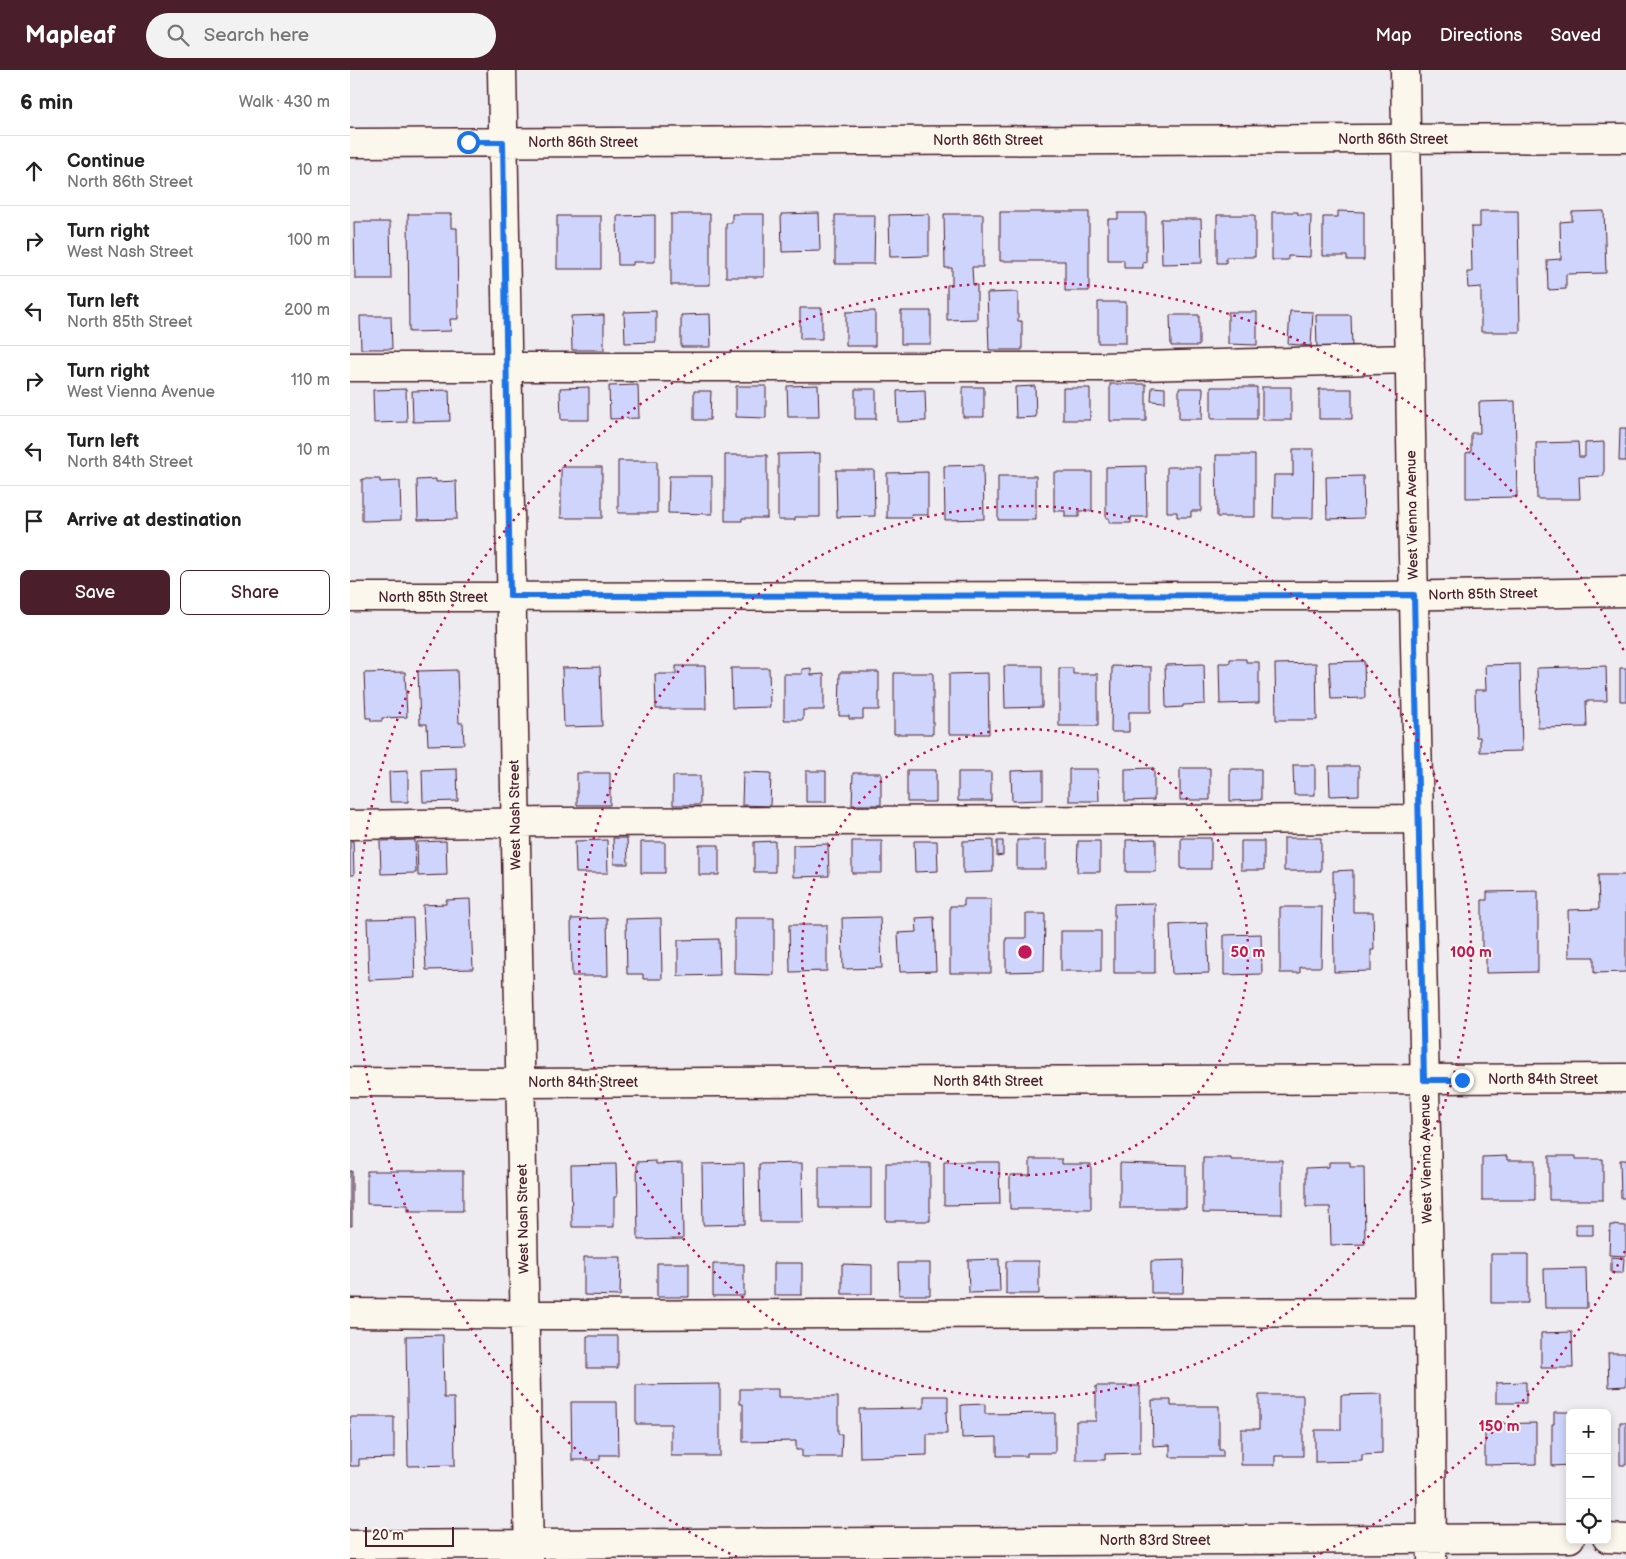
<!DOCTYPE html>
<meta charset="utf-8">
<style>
body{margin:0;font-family:"Balsamiq Sans",sans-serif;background:#f2f2f2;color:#222}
.controls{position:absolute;right:15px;bottom:15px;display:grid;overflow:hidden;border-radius:8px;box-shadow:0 2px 8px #0003}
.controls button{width:45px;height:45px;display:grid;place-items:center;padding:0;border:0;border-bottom:1px solid #e0e0e0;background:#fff;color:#222;font:25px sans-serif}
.scale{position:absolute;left:15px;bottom:12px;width:89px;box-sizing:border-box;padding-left:5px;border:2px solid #4a1f2b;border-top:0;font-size:14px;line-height:18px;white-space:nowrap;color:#4a1f2b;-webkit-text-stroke:4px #fbf7ec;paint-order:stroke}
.stop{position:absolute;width:15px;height:15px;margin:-11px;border:4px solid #1a73e8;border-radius:50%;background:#fff}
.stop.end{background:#1a73e8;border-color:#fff;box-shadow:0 1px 5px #0008}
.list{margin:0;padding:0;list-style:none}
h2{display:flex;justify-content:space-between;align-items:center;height:65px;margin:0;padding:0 20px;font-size:21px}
h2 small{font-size:16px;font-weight:400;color:#767676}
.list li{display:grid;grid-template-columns:32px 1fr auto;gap:15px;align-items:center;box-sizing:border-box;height:70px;padding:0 20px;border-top:1px solid #e0e0e0}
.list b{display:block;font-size:19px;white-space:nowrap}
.list p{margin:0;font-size:16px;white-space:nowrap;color:#767676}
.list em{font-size:16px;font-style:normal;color:#767676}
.actions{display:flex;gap:10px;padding:15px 20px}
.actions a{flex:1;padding:11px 0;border:1px solid #4a1f2b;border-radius:8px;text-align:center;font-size:18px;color:#4a1f2b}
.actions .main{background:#4a1f2b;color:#fff}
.icon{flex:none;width:28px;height:28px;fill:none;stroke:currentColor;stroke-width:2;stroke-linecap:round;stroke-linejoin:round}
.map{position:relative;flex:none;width:1276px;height:1489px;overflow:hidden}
header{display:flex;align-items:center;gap:30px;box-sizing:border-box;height:70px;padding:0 25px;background:#4a1f2b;color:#fff}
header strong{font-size:24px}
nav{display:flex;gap:28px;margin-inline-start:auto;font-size:18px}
.search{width:350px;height:45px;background:#f2f2f2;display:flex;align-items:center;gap:12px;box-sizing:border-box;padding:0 18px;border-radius:28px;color:#767676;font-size:19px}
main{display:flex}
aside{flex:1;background:#fff}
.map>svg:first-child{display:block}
.building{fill:#cfd4fc;stroke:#4a1f2b}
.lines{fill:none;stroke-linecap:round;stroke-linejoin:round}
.minor-casing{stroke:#4a1f2b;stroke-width:31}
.minor{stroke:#fbf7ec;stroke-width:28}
.route{stroke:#1a73e8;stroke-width:6}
.ring{fill:none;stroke:#c2185b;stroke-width:2.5;stroke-dasharray:2.5 5}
.labels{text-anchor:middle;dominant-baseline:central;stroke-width:4;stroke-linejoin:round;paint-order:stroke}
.street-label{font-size:14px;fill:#4a1f2b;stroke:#fbf7ec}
.centre{fill:#c2185b;stroke:#fbf7ec;stroke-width:2.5}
.ring-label{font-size:15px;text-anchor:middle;font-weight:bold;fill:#c2185b;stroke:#fbf7ec;stroke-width:4;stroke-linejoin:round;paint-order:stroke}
</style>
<header>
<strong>Mapleaf</strong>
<div class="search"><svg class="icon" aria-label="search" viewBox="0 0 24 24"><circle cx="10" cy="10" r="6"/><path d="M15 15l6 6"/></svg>Search here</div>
<nav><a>Map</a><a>Directions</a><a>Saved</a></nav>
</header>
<main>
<aside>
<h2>6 min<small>Walk · 430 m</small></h2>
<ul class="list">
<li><svg class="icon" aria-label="ahead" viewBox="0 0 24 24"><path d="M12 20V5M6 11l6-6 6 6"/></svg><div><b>Continue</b><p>North 86th Street</p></div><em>10 m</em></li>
<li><svg class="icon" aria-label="right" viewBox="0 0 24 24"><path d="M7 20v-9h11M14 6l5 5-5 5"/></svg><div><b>Turn right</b><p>West Nash Street</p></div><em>100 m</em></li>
<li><svg class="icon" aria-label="left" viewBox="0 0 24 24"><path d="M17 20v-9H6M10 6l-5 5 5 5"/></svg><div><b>Turn left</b><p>North 85th Street</p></div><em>200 m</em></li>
<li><svg class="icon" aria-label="right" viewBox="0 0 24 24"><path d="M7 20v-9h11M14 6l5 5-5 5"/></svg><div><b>Turn right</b><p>West Vienna Avenue</p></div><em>110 m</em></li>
<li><svg class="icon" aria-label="left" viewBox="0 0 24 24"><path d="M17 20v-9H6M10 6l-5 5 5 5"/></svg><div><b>Turn left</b><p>North 84th Street</p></div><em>10 m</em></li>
<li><svg class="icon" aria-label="arrive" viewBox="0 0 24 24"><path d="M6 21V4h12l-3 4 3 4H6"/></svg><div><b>Arrive at destination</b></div></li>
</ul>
<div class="actions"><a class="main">Save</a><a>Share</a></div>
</aside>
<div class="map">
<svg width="1276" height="1489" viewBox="0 0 1276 1489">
<rect width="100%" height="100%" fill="#eeecf1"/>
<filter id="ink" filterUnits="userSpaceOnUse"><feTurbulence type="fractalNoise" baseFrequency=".02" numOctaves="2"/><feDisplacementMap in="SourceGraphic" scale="10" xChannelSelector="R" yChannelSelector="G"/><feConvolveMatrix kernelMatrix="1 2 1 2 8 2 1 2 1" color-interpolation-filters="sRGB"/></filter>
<g filter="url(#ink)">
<path class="building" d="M988,141L1014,142V190H997V186H973V147H988Z
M1130,141H1168L1170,262H1131V217L1118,218L1117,202H1122L1121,157H1130Z
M1254,141L1256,203L1216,204V219L1198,220L1197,190L1211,189L1210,152L1222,151V142Z
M650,142H739V221H715V191H650Z
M922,142H948V145H961L960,187L938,186V190H922Z
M469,143L470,181L432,182L431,144Z
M768,143H796V193L793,192V198H774V190H758V149H768Z
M58,144H101V158H107L108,249H100L101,261L59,262Z
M321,144H360V215H321Z
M382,144H414V207H376V153H382Z
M579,144V186L540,187L539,145Z
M594,144H633V197H622L623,215H627V249L597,250V215H602V198H595Z
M305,145V192H283V195H268L267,146Z
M485,145H525L524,194H485Z
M867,145H905V187H876V193H867Z
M207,146H251V199H207Z
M811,149H851L852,193L812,194Z
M4,152H40L41,209H5Z
M668,222V251H672V280H639L637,223Z
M748,232H776V273H748Z
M450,238H472V269H450Z
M306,241V272L275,273L274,242Z
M525,241V276H496V242Z
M551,241H581V274H551Z
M940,241L963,242L961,276L938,274Z
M878,242H907V275L878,274Z
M360,244L361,277H331V245Z
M254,245V280H222L221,246Z
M820,245H849V276H821Z
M966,245H1001L1002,277H967Z
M10,246H41L42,279H11Z
M760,314H796V351H760Z
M288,315L289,348L260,349L259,316Z
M468,315L469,347H438L437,316Z
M386,316H416V348L386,347Z
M685,316L686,347L666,348L665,317Z
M239,317V350H211L210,318Z
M613,317H634V347H613Z
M802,317L815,318V332L801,331Z
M861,317H907V349H861Z
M912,317H941V350H912Z
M713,318H740V350H713Z
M829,318H853L852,349H829Z
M56,319L57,352L24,353L23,320Z
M505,319H526V349H505Z
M969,319H1002V349H969Z
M99,320L100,351L63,352L62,321Z
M575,320L576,351L548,352L547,321Z
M344,321H361L360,350H344Z
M1165,331L1167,427L1116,428V383L1121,382V363H1130L1129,332Z
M1270,358H1276V391H1269Z
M1228,372L1229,387H1235V373L1254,372V406L1229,407L1230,429H1187L1186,373Z
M943,379H964L963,448H923L924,405H943Z
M470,383V447H445V450H428V384Z
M375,385H417V448H392V451H375Z
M866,385H905V447H867Z
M268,391H307V443H268Z
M633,395L634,449L595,450L594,396Z
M796,396L797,447H781V453H759V448H756V397Z
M211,397H252V448H211Z
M817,397H851V441H841V447H827V442H817Z
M486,400H524L525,446L487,447Z
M578,402V445H561L562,448H537V403Z
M704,402H742V441H729V447H715V441H704Z
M319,406H362V444L318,443Z
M648,406H686V450H648Z
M1013,406L1014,448L977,449L976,407Z
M12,409H30V412L50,411L51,450L12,451Z
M86,409V412L106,411L107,449L68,450L67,410Z
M880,589H896V592H909V633L870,634L869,593H880Z
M1014,591L1015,628L981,629L979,592Z
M966,593L967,650H926L925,594Z
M854,594L855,634L833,635V637L816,638L815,595Z
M1170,594L1172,681L1130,682V667H1126L1125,620H1136L1135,595Z
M326,596H355L356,639H306L305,604H326Z
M654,596H692V637L655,638Z
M762,596L801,597V642H779V662H761Z
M1256,596L1257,631H1236L1237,657L1188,658L1187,598Z
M250,597L252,656L214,657L212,598Z
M381,598H419L420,637L382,638Z
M461,598V605L474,604V640H453V650H434V604H452V599Z
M709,598H723V604H748V656H709Z
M1270,598H1276V631H1270Z
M107,600L109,653H113L114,674L78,675L77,654H70L68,601Z
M55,602L57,647L32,648V651H21V648H16L14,603Z
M490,602H529V640H513V649H499V646H489Z
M544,603H583V664H544Z
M638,603L639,664H599V604Z
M943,695H965V725H944Z
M979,696H1009V725L980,726Z
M804,698V730L775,731V699Z
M830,698H860V730H830Z
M107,699L108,731L73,732L72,700Z
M719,699H748L749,731H719Z
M880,699H911V730L880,731Z
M557,700H586V732H557Z
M693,700V730L662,731L661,701Z
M58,701V732H40L39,702Z
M456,701H476V732H456Z
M393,702L421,703L420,736L392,735Z
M608,702H641V731H608Z
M227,703H260V735H227Z
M503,703H531V735H502Z
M323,706H350V735H323Z
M263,768H277L278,794H264Z
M831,768H861V799H831Z
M934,768H971V801H934Z
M806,769V802H776V770Z
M65,770L66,803L31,804L30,771Z
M257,770L258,803H226L225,771Z
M643,770V802L613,803V771Z
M667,770H696V799H667Z
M0,771H3L4,805H0Z
M96,771L97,805L68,806L67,772Z
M425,771V802H404V772Z
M502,771H532V803H502Z
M564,771H587L588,801L565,802Z
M647,771H653V785L647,786Z
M728,771H750V802H727Z
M891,771H914V800H891Z
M291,772H315V803H291Z
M478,774L479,806L443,807V775Z
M349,775H369V805H349Z
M1003,800V842H1023L1024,880H1021V901L984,902L983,801Z
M1248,805H1276V902L1244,903V887H1219L1218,840L1249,839Z
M1188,821V902L1136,903V879H1132V830H1137V822Z
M120,829L123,899L76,900L73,835L96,834V830Z
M614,829H641V903H600V836H614Z
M805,833V903H764V834Z
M930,837H972L971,897H950V903H930Z
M676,844H695L694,901L656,902V868H676Z
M530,847L532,898L493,899L492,848Z
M584,847L586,901L550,902L548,863L567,862L566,848Z
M63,848L65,908L19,910L17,849Z
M257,848L258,906H222L221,849Z
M311,848L312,909H293V904H277L276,849Z
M384,848H424V905L384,904Z
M857,853L859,903L822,904L820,855Z
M439,855H477V901L440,902Z
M711,861H751V901H711Z
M911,864L912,904L874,905V865Z
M369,869L370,905L328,906V870Z
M1157,1086V1090H1185V1130H1132V1087Z
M1199,1086H1226V1089H1253V1130H1199Z
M853,1088H881V1090H932V1144L853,1143Z
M680,1089H712V1094H741V1139H660V1105H680Z
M1270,1090H1276V1128H1271Z
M306,1091V1094L332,1093L333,1169L288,1170L287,1092Z
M594,1092H649L650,1134L594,1135Z
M979,1092H1000V1097H1014L1015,1174L981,1175L980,1137H956V1098L979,1097Z
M394,1093L395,1154L353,1155L352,1094Z
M452,1093L453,1152H410L409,1094Z
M536,1093H580V1151H536Z
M770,1093L836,1095V1138H770Z
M266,1094L267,1127H264V1157H222L221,1095Z
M469,1096H521V1138H469Z
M0,1101H2V1156H0Z
M17,1101H113V1141H58V1135L17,1134Z
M1226,1154H1243V1165H1226Z
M1260,1155L1276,1156V1186L1259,1185Z
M1141,1184H1178V1233H1141Z
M234,1187H271L270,1226L234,1225Z
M1261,1187L1274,1188L1273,1203H1261Z
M649,1189L650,1222L619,1223L618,1190Z
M834,1190L833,1223H801V1191Z
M656,1191H689V1224H656Z
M307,1193H339V1227H307Z
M424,1193H452V1225H424Z
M548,1193H580V1225H549Z
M363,1194H394V1226H363Z
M492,1194L522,1195V1224H492Z
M1236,1198L1237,1238H1195L1194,1199Z
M1222,1262L1223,1298H1191V1263Z
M93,1265L94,1328H104L105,1395L58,1396L56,1266Z
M237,1266H268V1298H237Z
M1258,1283H1276V1316L1259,1317Z
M1176,1312V1333H1146V1313Z
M370,1314V1386H321V1354H286V1315Z
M746,1316H790V1383L755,1384V1390H726V1351H746Z
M390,1319H428V1327H488V1364H492L491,1387H452V1380H446V1371L393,1372V1334H390Z
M1032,1324V1384L1012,1385V1391L965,1392V1360H991V1325Z
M909,1325H953V1386H925V1395H891V1359H909Z
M574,1326H598V1342H596L597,1364H577V1385L510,1387L509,1339L574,1338Z
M802,1330H821V1336H869V1380H873V1387H820V1375L803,1376Z
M221,1332H267L268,1385H250V1390H222Z
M635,1334V1344L705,1343V1383H677V1386H647V1367L612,1368L611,1335Z
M1204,1342H1226L1220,1343V1395L1202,1396V1354H1204Z
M0,1347H44V1388L9,1389V1396H0Z
M1270,1352H1276V1395H1270Z
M1186,1353V1394L1135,1395V1354Z"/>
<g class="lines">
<g class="minor-casing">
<path id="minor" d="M152,0L179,1489
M1055,0L1063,486L1080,1242L1082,1489
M0,73L1276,68
M0,297H751L1060,289
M0,527L1032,526L1276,522
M0,755L202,752L1069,749
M0,1012L171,1013L1276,1008
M0,1243L210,1245L1080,1242
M1257,1468L1276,1469
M0,1475L1220,1468"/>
</g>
<use href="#minor" class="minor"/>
</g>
</g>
<g class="lines" filter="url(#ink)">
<path class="route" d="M118,72H153L160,526L1064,525L1074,1010H1112"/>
</g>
<g class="ring">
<circle cx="675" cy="882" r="223"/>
<circle cx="675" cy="882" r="446"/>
<path d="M1275 1181A670 670 0 0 1 963 1487M387 1487A670 670 0 1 1 1275 583"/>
</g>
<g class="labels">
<g class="street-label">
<text x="1043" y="69">North 86th Street</text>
<text x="638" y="70">North 86th Street</text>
<text x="233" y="72">North 86th Street</text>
<text transform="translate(1062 445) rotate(-91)">West Vienna Avenue</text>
<text transform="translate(1133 524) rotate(-1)">North 85th Street</text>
<text x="83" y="527">North 85th Street</text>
<text transform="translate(165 745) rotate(-91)">West Nash Street</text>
<text x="1193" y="1009">North 84th Street</text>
<text x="638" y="1011">North 84th Street</text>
<text x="233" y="1012">North 84th Street</text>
<text transform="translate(1076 1089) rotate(-91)">West Vienna Avenue</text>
<text transform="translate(173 1149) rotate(-91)">West Nash Street</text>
<text x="805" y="1470">North 83rd Street</text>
</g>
</g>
<circle cx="675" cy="882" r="8" class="centre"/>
<g class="ring-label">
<text x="898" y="887">50 m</text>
<text x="1121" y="887">100 m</text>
<text x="1149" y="1361">150 m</text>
</g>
</svg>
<div class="controls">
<button>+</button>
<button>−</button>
<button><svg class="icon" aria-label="locate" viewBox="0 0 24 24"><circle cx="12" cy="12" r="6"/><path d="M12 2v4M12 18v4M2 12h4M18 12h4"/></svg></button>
</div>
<div class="scale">20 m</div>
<div class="stop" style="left:118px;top:72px"></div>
<div class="stop end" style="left:1112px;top:1010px"></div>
</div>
</main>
